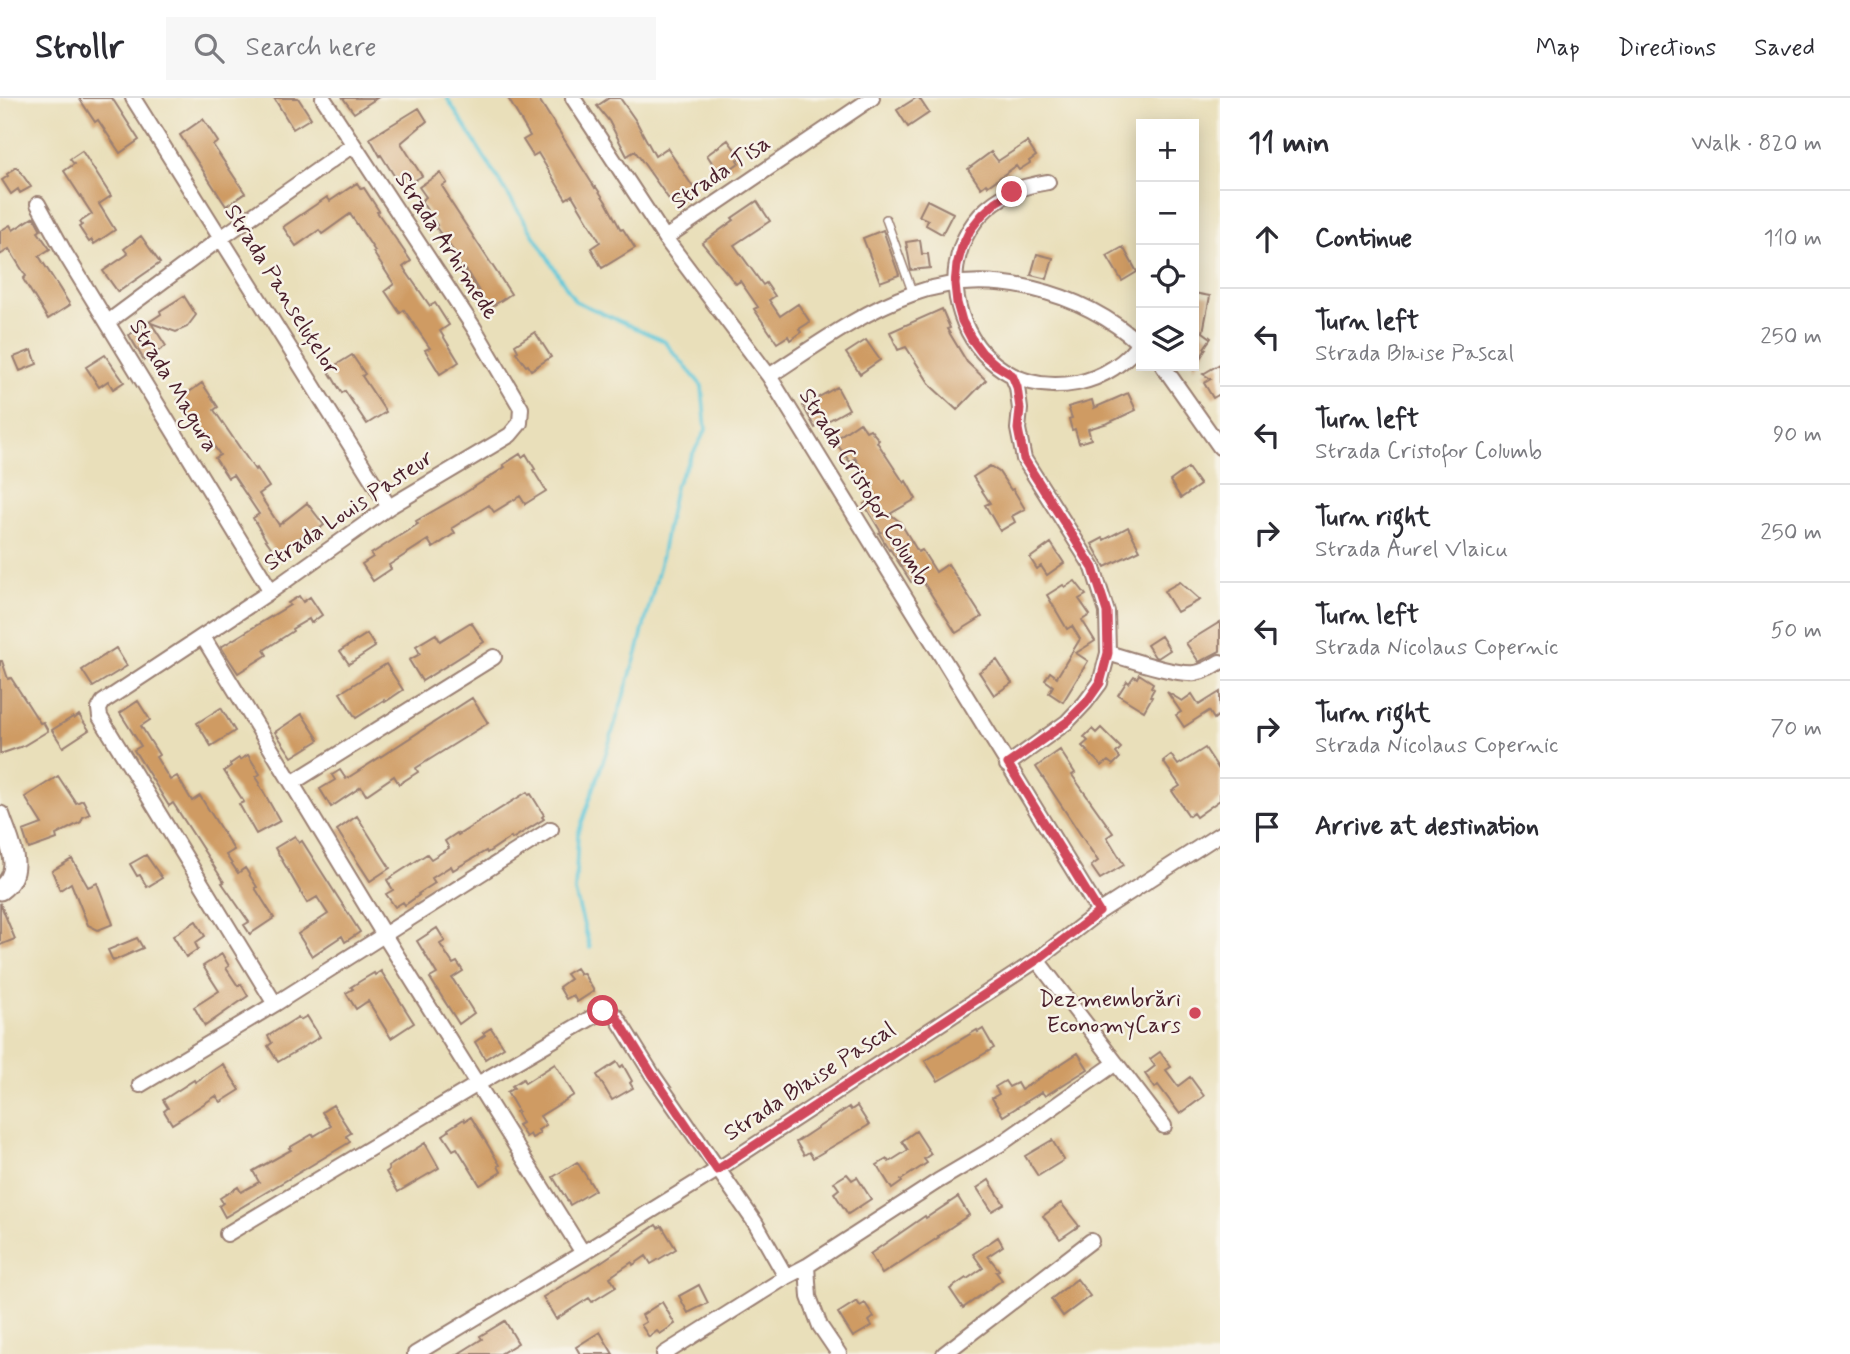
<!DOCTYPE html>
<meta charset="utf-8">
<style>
body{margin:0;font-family:Mynerve,sans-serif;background:#f7f7f7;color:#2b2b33}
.controls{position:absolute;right:21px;top:21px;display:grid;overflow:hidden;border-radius:0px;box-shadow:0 4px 18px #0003}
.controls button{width:63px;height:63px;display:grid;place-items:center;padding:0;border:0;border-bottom:2px solid #e1e1e2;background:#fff;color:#2b2b33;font:35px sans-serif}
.stop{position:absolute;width:21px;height:21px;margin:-16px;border:5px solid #d1495b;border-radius:50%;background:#fff}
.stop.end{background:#d1495b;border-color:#fff;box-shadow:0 2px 7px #0008}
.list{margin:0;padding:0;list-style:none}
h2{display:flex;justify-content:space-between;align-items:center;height:91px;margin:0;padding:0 28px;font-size:30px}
h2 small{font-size:23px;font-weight:400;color:#7c7c81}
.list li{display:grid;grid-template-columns:46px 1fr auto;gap:21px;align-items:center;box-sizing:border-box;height:98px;padding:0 28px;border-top:2px solid #e1e1e2}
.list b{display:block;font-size:26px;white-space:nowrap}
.list p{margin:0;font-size:23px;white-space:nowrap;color:#7c7c81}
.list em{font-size:23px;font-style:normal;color:#7c7c81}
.icon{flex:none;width:38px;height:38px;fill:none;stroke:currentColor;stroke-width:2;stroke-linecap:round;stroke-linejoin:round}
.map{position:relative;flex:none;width:1220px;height:1256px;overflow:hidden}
header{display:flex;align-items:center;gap:42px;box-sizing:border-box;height:98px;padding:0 35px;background:#fff;border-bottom:2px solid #e1e1e2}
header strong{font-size:33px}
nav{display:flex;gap:38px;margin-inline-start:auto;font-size:24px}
.search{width:490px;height:63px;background:#f7f7f7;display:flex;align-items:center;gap:18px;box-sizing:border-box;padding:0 24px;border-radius:0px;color:#7c7c81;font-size:26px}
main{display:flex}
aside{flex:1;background:#fff}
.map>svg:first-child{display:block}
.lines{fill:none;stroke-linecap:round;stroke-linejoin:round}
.stream{stroke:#5ec8da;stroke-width:3.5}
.building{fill:#cf9b63}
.lane-casing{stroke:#9a7f72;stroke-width:10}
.street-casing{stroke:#9a7f72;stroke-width:18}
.secondary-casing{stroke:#9a7f72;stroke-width:23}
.lane{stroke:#fff;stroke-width:7}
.street{stroke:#fff;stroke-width:14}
.secondary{stroke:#fff;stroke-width:19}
.route{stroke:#d1495b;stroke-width:9}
.poi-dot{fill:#d1495b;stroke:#f7f3e8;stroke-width:2.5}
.labels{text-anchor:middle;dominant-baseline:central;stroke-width:5;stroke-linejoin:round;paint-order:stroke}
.street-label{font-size:23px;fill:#4a1f2b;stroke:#f7f3e8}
.poi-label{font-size:23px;fill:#4a1f2b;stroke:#f7f3e8;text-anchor:end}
</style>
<header>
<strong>Strollr</strong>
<div class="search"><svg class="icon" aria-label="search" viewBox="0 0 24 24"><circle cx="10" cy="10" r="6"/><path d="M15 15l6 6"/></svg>Search here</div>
<nav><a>Map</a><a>Directions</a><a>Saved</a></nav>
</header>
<main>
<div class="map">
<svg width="1220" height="1256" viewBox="0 0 1220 1256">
<rect width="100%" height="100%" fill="#f7f3e8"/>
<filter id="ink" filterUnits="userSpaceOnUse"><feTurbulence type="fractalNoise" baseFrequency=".0143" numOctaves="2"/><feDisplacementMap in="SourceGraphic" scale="14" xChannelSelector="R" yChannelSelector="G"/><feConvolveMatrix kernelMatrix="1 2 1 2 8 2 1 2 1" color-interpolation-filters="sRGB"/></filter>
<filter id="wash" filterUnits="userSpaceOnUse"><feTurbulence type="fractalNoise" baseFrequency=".00686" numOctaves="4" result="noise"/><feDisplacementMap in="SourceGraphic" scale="28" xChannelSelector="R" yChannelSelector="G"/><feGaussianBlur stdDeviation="1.57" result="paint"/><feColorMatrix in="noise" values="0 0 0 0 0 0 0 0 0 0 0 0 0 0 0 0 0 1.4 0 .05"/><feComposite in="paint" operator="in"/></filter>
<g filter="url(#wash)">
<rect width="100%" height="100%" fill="#e9dfba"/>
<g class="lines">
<path class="stream" d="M447,0L575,203L664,243L702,288L706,332L675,388L660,466L637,555L606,655L578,736L575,794L590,850"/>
</g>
<g id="blocks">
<path class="building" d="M79,0H112L139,42L120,55L98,22L95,24Z
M274,0H298L311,20L293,31Z
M343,0H377L354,15Z
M508,0H538L595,90L596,89L606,104L621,132L623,131L635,150L602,170L591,150L600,144L572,97L566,101L538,55L533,58L523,42L530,38Z
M609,0H620L636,23L655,58L667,50L695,92L673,107L635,53L627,58L609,23L597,8Z
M916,0H919L929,15L908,29L897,12Z
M419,10L427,23L401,45L422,78L402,90L381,57L380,58L370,40Z
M203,21L218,44L213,47L245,95L226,108L180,37Z
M728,42L741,60L737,62L739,65L724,75L722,72L719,75L707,57Z
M1027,44L1036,58L1029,63L1030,65L1019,72L1016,68L988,88L986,86L981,90L968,71L991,54L998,63Z
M82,53L111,98L99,106L115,132L94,146L92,142L89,144L79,129L82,127L80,124L92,116L64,73L74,66L70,61Z
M17,69L31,89L20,95L18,91L11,96L2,82L8,78L7,76Z
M440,75L447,85L442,88L449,99L448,100L511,196L491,209L488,204L486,205L466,172L464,173L455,159L457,158L435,128L437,127L421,103L426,99L419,89Z
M357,85L361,91L364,90L379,113L377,114L411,163L403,169L430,208L435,205L449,227L440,233L459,264L440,276L425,252L430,250L404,212L400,215L385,193L394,186L373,154L375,153L350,116L322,136L319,132L296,148L283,129L327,99L330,103Z
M927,102L953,115L942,136L926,127L928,122L919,118Z
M757,103L770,123L734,147L763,187L766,185L775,198L769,202L780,218L798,206L810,224L799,231L801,234L790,242L788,238L777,245L754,211L758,209L740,183L736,186L702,145L734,122L732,120Z
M34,119L41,132L38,134L50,151L39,158L70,207L48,221L23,181L26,178L9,151L0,157V133L10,127L13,132Z
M883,132L899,177L880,184L863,140Z
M141,138L160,165L118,194L103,173L128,156L124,151Z
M920,142L922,156H928L930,170L911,172L906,144Z
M1123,149L1137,174L1122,183L1107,158Z
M1037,156L1053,160L1047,181L1031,177Z
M1194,195L1210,198L1203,234L1211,240L1204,250L1206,251L1194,270Z
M184,198L196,217L187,229L176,234L151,225L166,248L144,262L129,237L161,216L160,213Z
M942,211L950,230L947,231L967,264L986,282L957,312L931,288L906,249L898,252L890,234Z
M535,234L551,259L531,272L528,267L526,268L516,254L518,253L515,247Z
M866,242L880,262L860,276L846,255Z
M32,252L37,266L20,273L14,259Z
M105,257L124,284L113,291L108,283L99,289L86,269Z
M352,257L365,276L362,278L386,314L367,326L345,293L342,295L328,272Z
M1220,266V296L1213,300L1204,285L1211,281L1203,276Z
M202,285L218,309L214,312L255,372L257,370L269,389L259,396L279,427L307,405L324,427L304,443L301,439L276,456L266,442L253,420L259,416L233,377L228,380L215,360L220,357L197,323L194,325L178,302Z
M837,289L849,311L815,330L803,308Z
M1128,295L1136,312L1108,325L1088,331L1091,341L1079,345L1075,331L1072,332L1069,321L1072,320L1068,309L1092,302L1094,310Z
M860,324L866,333L870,331L879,342L877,344L904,385L906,383L916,401L890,416L900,424L918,454L922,452L936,474L948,466L982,519L956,535L920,479L911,484L890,451L889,452L879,435L881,434L864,406L874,400L862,382L867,379L855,360L850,364L834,342Z
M520,356L522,359L526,356L535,371L533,372L546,393L525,406L520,398L494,414L489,407L452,430L455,435L433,450L428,442L389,467L391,471L373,483L362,466L373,459L371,456L418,426L416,423L468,393L505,369L503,367Z
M990,368L999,374L1011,392L1013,391L1025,411L1012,418L1015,424L1000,433L985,407L990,405L973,379Z
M1188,370L1200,387L1181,400L1170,383Z
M1128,429L1140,452L1105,469L1092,446L1103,440L1104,442Z
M1051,445L1064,465L1047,477L1041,468L1037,471L1030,460Z
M1075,483L1086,497L1079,501L1090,517L1082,522L1095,543L1076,555L1088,563L1063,604L1049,595L1053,588L1045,582L1050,574L1057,579L1080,541L1072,528L1067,531L1047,497L1063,487L1065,489Z
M1180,484L1200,502L1177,514L1164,493Z
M299,498L303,504L310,499L322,517L311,525L309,521L292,531L293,533L264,552L267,557L238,575L221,549L290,507L288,505Z
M471,524L484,544L422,583L409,562L420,556L416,548L436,536L440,543Z
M1220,524V553L1199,564L1186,545Z
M367,536L375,549L349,566L340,553Z
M1161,538L1170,552L1158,560L1155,559L1147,547Z
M116,550L127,568L93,589L82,572Z
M997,562L1012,585L994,597L979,574Z
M0,563H2L8,581L11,580L40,625L43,624L48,633L23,648L0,656Z
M386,566L403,592L385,604L384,602L356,620L340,595Z
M1139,576L1153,585L1151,589L1154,591L1150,598L1152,599L1144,613L1118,597L1127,583L1129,585L1134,578L1137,580Z
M1167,594L1182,603L1192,596L1199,607L1220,594V616L1214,621L1209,613L1184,629L1176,617L1181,614Z
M472,600L488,625L416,670L418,674L399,686L394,678L366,697L361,689L331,709L320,691L335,682L332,677L340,672L346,681Z
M138,603L150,622L141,628L159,657L156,659L170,682L177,678L192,703L200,698L234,752L226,757L238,775L245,770L257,789L255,790L274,820L250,836L244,827L249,824L222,785L224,784L173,705L169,708L134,652L141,648L120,615Z
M221,610L235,633L211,648L197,625Z
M302,616L319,642L292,659L275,634Z
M79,617L89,632L63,649L52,632L73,619L74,621Z
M1101,630L1121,650L1116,655L1120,660L1113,667L1108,663L1102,668L1082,648L1088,643L1084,639L1092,631L1096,635Z
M1205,650L1220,673V702L1196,719L1193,715L1189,718L1172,693L1180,688L1163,663L1171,657L1178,667Z
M1060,652L1075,675L1072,677L1113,735L1107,739L1124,767L1100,781L1091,768L1098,763L1036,669Z
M248,657L260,676L256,679L260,685L259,686L280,723L256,736L239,706L244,704L224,673L231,668L230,666L239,660L240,662Z
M58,678L76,705L83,702L90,716L83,719L81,724L56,737L57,741L29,751L23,733L42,726L25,699Z
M527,694L529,697L531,696L544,717L542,719L544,721L512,741L511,739L487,755L486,753L453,772L451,768L432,780L435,785L418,796L419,797L405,807L403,804L395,809L386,796L393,792L387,782L427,756L431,761L449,750L445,743L457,735L458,737Z
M357,718L390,770L370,783L337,732Z
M295,738L299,745L302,743L360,834L345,844L342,838L312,858L298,836L328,816L317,799L307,805L275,750Z
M146,757L162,780L147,789L140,777L137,778L130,766Z
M72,761L88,789L97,785L113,826L98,832L88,827L71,785L60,792L52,773Z
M0,805L15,841L0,847Z
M196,823L205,838L195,845L198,851L186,859L173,838Z
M437,830L445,843L440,846L453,866L457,864L463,873L452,880L474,915L459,926L430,880L437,876L417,843Z
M137,840L143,850L113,863L108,852Z
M222,856L229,868L226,870L238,888L241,886L248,898L205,928L194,909L219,893L203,868Z
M576,870L580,876L583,875L594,893L577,904L573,897L566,901L559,889L570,881L566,876Z
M381,873L414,925L391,940L368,903L356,911L346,895L353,891L351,889L362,882L374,875L375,877Z
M307,918L320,939L278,964L268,948L272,945L268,938L298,919L300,922Z
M491,930L504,949L485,961L475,944L485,937L483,935Z
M983,931L994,950L938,983L925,963L977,932L978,934Z
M1160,954L1171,969L1166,972L1178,988L1190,979L1204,998L1180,1016L1158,987L1155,990L1145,976L1155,968L1150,961Z
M1078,955L1088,971L1045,998L1042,994L1003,1018L992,1000L999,996L995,989L1005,983L1009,989L1017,985L1021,992Z
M617,964L620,969L623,967L632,983L630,985L633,990L612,1002L597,977Z
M223,966L240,992L221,1004L216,998L172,1026L164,1013L168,1010L163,1002L194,982L195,984Z
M555,966L574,997L540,1018L546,1027L538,1032L540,1035L532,1040L530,1036L526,1039L518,1027L522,1025L516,1014L518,1013L507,994L514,990L512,988L523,981L525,985Z
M333,1007L351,1035L346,1038L350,1044L225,1119L219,1108L223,1105L220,1100L238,1089L241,1094L259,1084L253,1073L291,1052L289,1050L313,1036L314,1038L331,1028L322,1014Z
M857,1008L869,1027L813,1060L809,1054L804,1057L796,1044L849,1009L851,1012Z
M471,1019L500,1067L498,1068L501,1074L480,1087L457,1050L453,1052L443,1037L449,1033L448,1031L464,1021L465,1023Z
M916,1033L931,1056L924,1061L927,1065L901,1082L902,1084L892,1091L877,1067L887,1061L889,1064L908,1052L902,1043Z
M1052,1042L1064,1062L1038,1078L1025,1058Z
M425,1045L439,1070L398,1094L386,1074L389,1072L388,1069Z
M577,1064L595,1092L570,1107L553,1079Z
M847,1076L852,1082L857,1079L871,1101L848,1116L834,1095L839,1091L834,1084Z
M989,1082L1004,1106L992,1113L977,1090Z
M958,1099L969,1117L938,1138L939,1139L882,1176L870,1156L925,1118L926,1120Z
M1061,1105L1079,1128L1060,1141L1043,1118Z
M656,1127L658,1130L662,1128L676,1151L651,1166L646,1158L633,1167L632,1164L610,1179L616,1189L592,1204L589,1200L556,1221L543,1199L598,1166Z
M998,1139L1003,1148L988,1158L999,1172L996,1174L1002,1182L963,1210L950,1191L966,1180L967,1181L983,1170L973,1156Z
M1077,1181L1090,1198L1063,1218L1051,1201Z
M699,1187L708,1205L688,1215L679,1198Z
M857,1203L860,1208L865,1205L874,1219L869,1223L872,1228L853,1239L838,1215Z
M662,1204L675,1226L660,1236L657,1233L649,1239L641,1227L646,1224L642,1217Z
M505,1223L518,1245L500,1256H458L482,1241L480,1238Z
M600,1234L613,1256H580L576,1249Z"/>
</g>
</g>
<g filter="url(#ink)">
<use href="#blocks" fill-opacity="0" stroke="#9a7f72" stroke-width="2"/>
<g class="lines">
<g class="lane-casing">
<path id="lane" d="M886,121L913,196"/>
</g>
<g class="street-casing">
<path id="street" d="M133,0L389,409
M573,0L665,140L769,278L1099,814
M1048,84C1036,86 1023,88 1012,94C907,145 960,307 1077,285C1102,280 1128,264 1141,242
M38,106L66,157L271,493
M665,140L872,0
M108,224L221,140L353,47
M1163,268L1220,349
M769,278C815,248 861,214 912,196C989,168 1082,193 1141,247
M203,539L384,837L583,1155
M1108,555C1129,561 1174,577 1195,575C1204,574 1212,569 1220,564
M1007,667L1067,624L1085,605L1100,585L1108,555L1107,514L1093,470L1024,361L1018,331L1020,311L1017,289L1012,277
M292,685L494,559
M1037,862L1164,1028
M275,906L100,619L99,611L103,604L271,493L389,409L510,337L520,325L521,310L474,230L323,0
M140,987L275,906L551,731
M227,1136L476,987L603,913L610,914L616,918L652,976L756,1126L786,1179
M807,1168L809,1199L820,1228L839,1256
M415,1256L583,1155L717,1072L1037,862L1099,814L1220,736
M664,1256L786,1179L807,1168L938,1083L999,1047L1116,965
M944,1256L1091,1143"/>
</g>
<g class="secondary-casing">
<path id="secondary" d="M0,718C8,743 27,773 0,792"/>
</g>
<use href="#lane" class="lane"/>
<use href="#street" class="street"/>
<use href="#secondary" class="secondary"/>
</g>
</g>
<g class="lines" filter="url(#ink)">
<path class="route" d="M603,913L610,914L616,918L652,976L717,1072L1037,862L1099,814L1008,666L1067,624L1086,605L1100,585L1108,555L1107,514L1093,470L1024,361L1018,331L1020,311L1017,289L1012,277L996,267L982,255L971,240L962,223L957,205L955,186L957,167L962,149L970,132L982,117L996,104L1012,94"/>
</g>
<circle class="poi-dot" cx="1195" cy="915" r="7"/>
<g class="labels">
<g class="street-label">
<text transform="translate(721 75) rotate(-34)">Strada Tisa</text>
<text transform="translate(446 148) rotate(57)">Strada Arhimede</text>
<text transform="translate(281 192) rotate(58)">Strada Panseluțelor</text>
<text transform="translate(173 288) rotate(59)">Strada Magura</text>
<text transform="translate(864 389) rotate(58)">Strada Cristofor Columb</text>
<text transform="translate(349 413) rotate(-34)">Strada Louis Pasteur</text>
<text transform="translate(810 984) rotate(-33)">Strada Blaise Pascal</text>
</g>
<g class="poi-label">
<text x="1181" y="902">Dezmembrări<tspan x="1181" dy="26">EconomyCars</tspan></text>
</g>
</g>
</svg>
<div class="controls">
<button>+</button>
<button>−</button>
<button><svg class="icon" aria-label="locate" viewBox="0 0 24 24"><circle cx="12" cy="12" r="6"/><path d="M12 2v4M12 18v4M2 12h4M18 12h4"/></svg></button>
<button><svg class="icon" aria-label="layers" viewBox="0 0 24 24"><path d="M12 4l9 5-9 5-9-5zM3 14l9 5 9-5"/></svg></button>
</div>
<div class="stop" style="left:603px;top:913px"></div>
<div class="stop end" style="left:1012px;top:94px"></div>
</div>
<aside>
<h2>11 min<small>Walk · 820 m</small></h2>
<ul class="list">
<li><svg class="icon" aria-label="ahead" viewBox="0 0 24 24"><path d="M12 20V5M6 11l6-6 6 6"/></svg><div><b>Continue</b></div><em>110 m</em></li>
<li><svg class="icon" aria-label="left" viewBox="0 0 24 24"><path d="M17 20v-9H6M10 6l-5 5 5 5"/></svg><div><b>Turn left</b><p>Strada Blaise Pascal</p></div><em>250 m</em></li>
<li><svg class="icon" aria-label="left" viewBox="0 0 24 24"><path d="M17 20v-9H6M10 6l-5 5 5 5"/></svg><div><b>Turn left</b><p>Strada Cristofor Columb</p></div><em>90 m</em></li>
<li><svg class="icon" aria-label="right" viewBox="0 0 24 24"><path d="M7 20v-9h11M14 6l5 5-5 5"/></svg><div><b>Turn right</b><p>Strada Aurel Vlaicu</p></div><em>250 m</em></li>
<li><svg class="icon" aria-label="left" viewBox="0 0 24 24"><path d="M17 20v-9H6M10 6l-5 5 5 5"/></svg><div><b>Turn left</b><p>Strada Nicolaus Copernic</p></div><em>50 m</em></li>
<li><svg class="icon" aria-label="right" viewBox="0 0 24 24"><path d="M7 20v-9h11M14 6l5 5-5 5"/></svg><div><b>Turn right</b><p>Strada Nicolaus Copernic</p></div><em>70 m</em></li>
<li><svg class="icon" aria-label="arrive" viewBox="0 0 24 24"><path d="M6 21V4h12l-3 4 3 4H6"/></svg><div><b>Arrive at destination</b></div></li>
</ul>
</aside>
</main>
